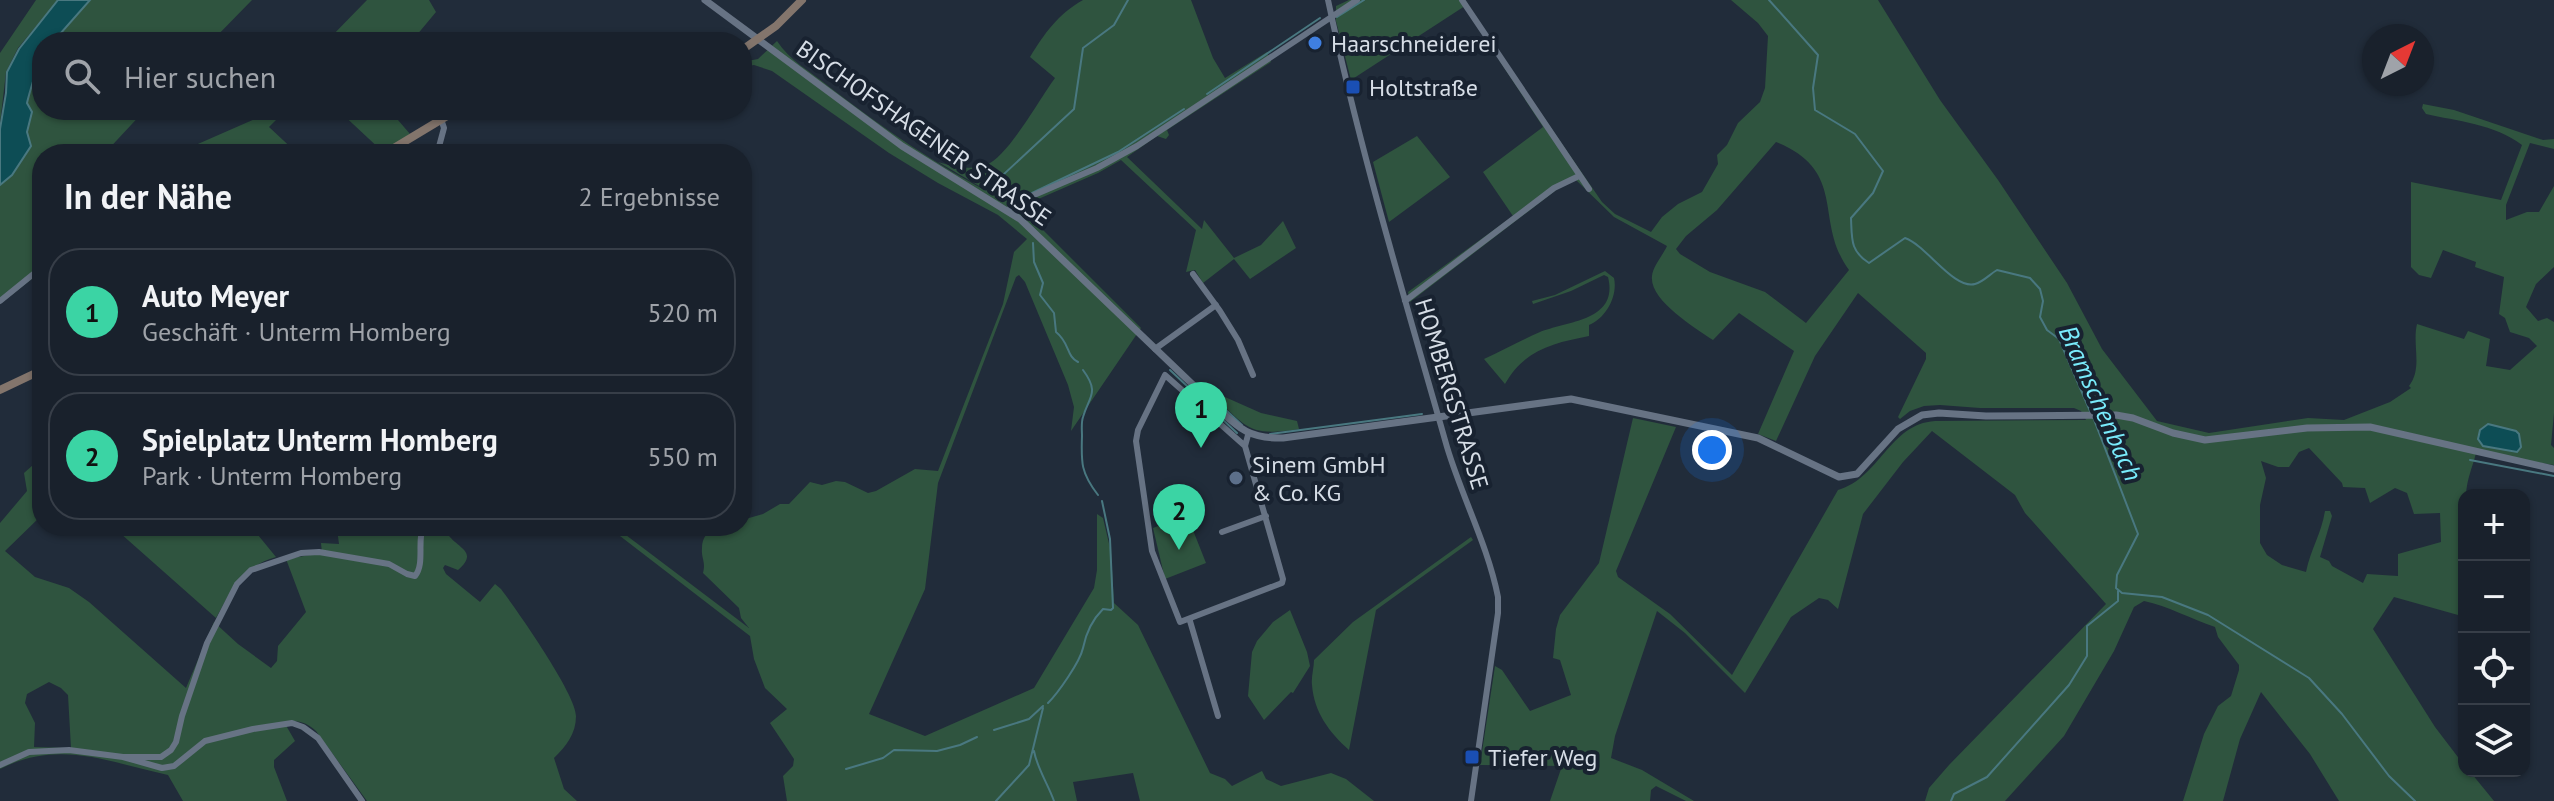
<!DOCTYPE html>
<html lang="de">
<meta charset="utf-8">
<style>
body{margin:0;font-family:"PT Sans",sans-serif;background:#222934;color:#f1f3f6}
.controls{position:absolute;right:24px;bottom:24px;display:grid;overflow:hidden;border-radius:16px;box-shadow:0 2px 6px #0004}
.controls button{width:72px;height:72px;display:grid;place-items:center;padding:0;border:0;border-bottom:2px solid #373e48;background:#19212c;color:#f1f3f6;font:40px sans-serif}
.compass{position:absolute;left:2362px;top:24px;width:72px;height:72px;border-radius:50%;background:#19212c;box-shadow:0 2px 6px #0004;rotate:42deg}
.you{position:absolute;left:1712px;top:450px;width:28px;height:28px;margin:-20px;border:6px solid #fff;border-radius:50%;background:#1a73e8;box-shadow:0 0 0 12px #1a73e833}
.badge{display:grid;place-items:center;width:52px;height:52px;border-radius:50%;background:#3bd4a4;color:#111;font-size:26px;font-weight:700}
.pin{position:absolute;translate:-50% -66px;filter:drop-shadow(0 2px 4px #0008)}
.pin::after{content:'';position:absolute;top:42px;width:28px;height:24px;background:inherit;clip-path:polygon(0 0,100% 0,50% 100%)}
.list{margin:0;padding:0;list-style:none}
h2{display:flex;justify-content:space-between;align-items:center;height:104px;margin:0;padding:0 32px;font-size:34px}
h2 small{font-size:26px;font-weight:400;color:#9fa3a9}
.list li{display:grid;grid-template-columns:52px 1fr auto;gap:24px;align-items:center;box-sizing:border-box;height:128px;margin:0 16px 16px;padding:0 16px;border:2px solid #373e48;border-radius:32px}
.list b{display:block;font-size:30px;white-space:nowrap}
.list p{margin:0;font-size:26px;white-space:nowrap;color:#9fa3a9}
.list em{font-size:26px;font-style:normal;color:#9fa3a9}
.icon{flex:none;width:44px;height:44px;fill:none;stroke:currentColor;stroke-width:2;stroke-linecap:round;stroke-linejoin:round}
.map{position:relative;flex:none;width:2554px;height:801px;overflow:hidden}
.search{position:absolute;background:#19212c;box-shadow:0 2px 6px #0004;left:32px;top:32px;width:720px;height:88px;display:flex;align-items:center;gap:20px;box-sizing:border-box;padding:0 28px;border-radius:32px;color:#9fa3a9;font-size:30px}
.panel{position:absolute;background:#19212c;box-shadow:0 2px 6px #0004;left:32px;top:144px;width:720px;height:392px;border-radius:32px}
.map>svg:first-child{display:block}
.green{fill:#2f543f;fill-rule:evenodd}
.water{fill:#0d4d55;stroke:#497880;stroke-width:2}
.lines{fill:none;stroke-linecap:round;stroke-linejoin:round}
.stream{stroke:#497880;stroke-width:2}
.minor{stroke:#677384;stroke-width:6}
.tertiary{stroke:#677384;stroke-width:7}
.secondary{stroke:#83756c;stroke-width:8}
.shop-dot{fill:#3f7fe0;stroke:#182230;stroke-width:3}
.transit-dot{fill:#1a4fb4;stroke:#182230;stroke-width:3}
.service-dot{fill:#5c6f8a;stroke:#182230;stroke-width:3}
.labels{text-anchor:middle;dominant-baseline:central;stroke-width:8;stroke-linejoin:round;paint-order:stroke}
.poi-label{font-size:24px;fill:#d6dde6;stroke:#182230;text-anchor:start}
.street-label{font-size:24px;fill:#d6dde6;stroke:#182230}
.water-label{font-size:26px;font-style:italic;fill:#79ebfc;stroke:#182230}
</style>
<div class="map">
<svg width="2554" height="801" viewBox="0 0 2554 801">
<rect width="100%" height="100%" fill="#212c3a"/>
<path class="green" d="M36,0H58L18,48L6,72L0,124V53Z
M90,0H252L211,42H53Z
M367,0H429L436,12L411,42H326Z
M1083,0H1191L1213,58L1225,78L1267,52L1271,62L1167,130L1169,135L1166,139L1157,136L1127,157L1202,229L1204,220L1234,258L1261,245L1283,221L1296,248L1250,279L1234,259L1203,283L1195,270L1186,272L1196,230L1121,160L1098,173L1020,207L1141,328L1071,431L1074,407L1068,385L1025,282L1019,275L1016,277L938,483L925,589L869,714L925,736L1034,688L1094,588L1097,570V514L1103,518L1111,552L1114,603L1138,625L1210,773L1225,779L1232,786L1262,771L1266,779L1281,786L1331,773L1346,779L1374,801H1140L1133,773L1073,782L1077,801H787L783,776L793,766L794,759L770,723L787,709L765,688L754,659L750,636L607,526H614L749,628L741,618L739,608L703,573C706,561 701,559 702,548C702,526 726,526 742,526V520L763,514L780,504H789L810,482L822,485L836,481L845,482L868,493L876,491L915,469L938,471L1003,304L1014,252L1027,239L998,215L938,183L889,153L772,71L754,65L742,67V62L758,59L777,41C789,60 811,72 828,86C883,128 937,166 998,197L938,162C952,166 969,171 986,165C1008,157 1040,98 1055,78L1030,57C1045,33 1057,15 1083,0Z
M1349,0H1465L1468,4L1351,80L1336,21V6Z
M1731,0H1878L1940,100L1998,180L2067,283L2102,349L2157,421L2209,433L2308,418L2344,420L2390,402L2411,388L2409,386C2423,368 2412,345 2417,324L2464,339L2468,331L2490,339L2486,366L2510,370L2537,346L2529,338L2510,332L2505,318L2499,314L2504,277L2475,267L2476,262L2443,250L2431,278L2419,275L2411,267V182L2501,200L2522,145C2495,124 2456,121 2426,114L2422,108L2423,104L2454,110L2543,140L2554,139V149L2530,143L2506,205V220L2527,212H2539L2554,186V267L2536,284L2526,307L2538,321L2547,318L2554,322V413L2551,445L2554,448V465L2476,453C2472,469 2467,478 2466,495H2464L2458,615L2394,597L2373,629L2435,727L2464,765V771L2472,774L2494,801H2339L2310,754L2261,692L2240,739L2223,801H2183L2204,734L2218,706L2231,696L2239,670V665L2218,637L2215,627C2191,619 2168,606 2144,601L2134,607L2114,651L2064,736L2005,801H1925L1929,788L1949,765L2106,604L2025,513L2015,495L1932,431L1903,462L1863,514L1838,609L1828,600L1819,598L1791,617L1745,693L1685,633L1657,611L1615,736L1611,758L1642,770L1694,801H1686L1656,786L1651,790L1650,801H1550L1562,766L1480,765L1495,666L1502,670L1530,711L1571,695L1560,660L1553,658L1556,629L1560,615L1599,563L1633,418L1676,427L1616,571L1618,577L1670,614L1732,675L1838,490C1880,478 1889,424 1935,421L2086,420L2081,411L2074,408H1980L1940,405L1924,406L1910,411L1900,419L1898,417L1926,359V353L1858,293L1815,356L1776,441L1758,434L1794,351L1739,313L1713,340C1695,328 1649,300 1652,276C1653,266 1663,255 1667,246L1614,217L1576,180L1564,184L1410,302L1408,292L1513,216L1483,172L1543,127L1499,60L1503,58L1602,202L1615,214L1651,232L1662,217L1678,204L1702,192L1718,164L1717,155L1727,145L1738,123L1760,102L1765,88L1768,36L1758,23ZM1776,142C1849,172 1813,221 1849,270L1806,323L1765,292L1710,272L1680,254L1676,249L1686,236L1717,210ZM2309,448L2342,483L2343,487L2365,488L2370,503L2395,488L2407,493L2414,514L2440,513L2441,542L2398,554V576L2367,574L2363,583L2332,566L2329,561L2320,557L2332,516L2330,511H2325C2321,535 2311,548 2306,572L2282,565L2267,555L2260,543V505L2266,478L2261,461L2278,467H2289L2299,452Z
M42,54V110H145L104,154H42V271L0,304V185C20,168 26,137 32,112L27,103L34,70Z
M264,110H286L269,127L298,154H184L191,147L257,118Z
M338,110H395L392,113L410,134L383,152Z
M1417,136L1450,177L1389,222L1373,162Z
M1605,271L1614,278C1618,296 1606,318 1589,325V336C1553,343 1524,350 1505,384L1484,359C1503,350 1522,340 1540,332C1567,321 1619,321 1608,277L1604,275L1571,291L1533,304L1532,301L1555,295Z
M1216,393L1261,413L1297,421L1299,429C1249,437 1248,428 1213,396Z
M42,457V515L5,551L35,577L69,588L89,602L186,688L214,622L238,644L271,668L277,661L278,646L306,612L286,559L322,553L321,543L339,544L337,529L340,526H456L447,533C456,548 480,551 458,570L445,565L443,568L446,574L480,602L495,584L501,589C516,609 576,694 576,716C576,734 566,746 554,758L564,789L577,801H367L316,731C307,722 296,719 284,722L295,741L274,760V767L287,801H183L168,775C108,762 59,739 0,769V523L27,491L24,473ZM49,682L61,688L68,695L71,748L34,747L35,723L25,703L27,694Z
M1187,515L1206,563L1165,579L1153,528Z
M124,526H214L223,534L232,526H267L258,535L276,557C243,566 231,590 216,618L120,533Z
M1471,537L1473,540L1376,610L1349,750C1329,732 1314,712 1312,685C1311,677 1314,668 1314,660L1353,622Z
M1290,610L1307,652L1310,666L1293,693L1291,692L1264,720L1248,696L1252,652L1257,641L1273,622Z"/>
<path class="water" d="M58,0H90L53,42H42C42,57 31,85 27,103L32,112L27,132L31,146L12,175L0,185V129L6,93L7,72L19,49Z
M2488,424L2516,431L2519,434L2521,447L2517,452L2483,446L2478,439L2480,430Z"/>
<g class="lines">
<path class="stream" d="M1769,0L1818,55L1813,88L1815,110L1855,134L1883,171L1873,193L1851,218C1852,239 1850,251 1869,263L1905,238C1926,245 1954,290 1975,284C1983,282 1990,274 1997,270L2030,278L2040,289L2043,301L2040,317L2047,330L2059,339L2090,411
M1337,17L1364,0
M1207,94L1320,18
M990,187L1074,109L1083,48L1114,25L1128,0
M1030,194L1118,152L1184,109
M1015,199L1025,195
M1033,243L1034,262L1043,283L1040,295L1054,313L1056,332C1070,343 1066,356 1078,362
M1083,370C1100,393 1089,396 1083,417C1081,423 1082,430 1082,436C1081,463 1081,473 1098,495
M1170,370L1237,433
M1214,399L1242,425
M2093,417L2138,534L2117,575L2116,588L2122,593L2162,597L2208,615L2309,678L2342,714L2389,776L2415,801
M1270,434L1422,414
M2470,460L2554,476
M1048,703C1058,693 1080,662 1083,648C1086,633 1091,621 1103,609L1111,610L1113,608L1110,539L1102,501
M994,730L1029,719L1043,706
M1034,751C1037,768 1048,784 1054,801
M846,769L883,758L894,750L937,751L960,745L977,737
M996,801L1029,765L1043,708
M1951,801L1954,794L1987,777L2069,685L2087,656V626L2118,601V591"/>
<path class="minor" d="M1328,0C1360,151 1405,299 1447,447C1462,497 1488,546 1498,597V613L1471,801
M1462,0L1589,189
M437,154L444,128L441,119
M1009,210L1013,204L1097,168L1137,146L1357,0
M1193,274L1220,311L1238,340L1253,375
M0,301L42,267
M1405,301L1554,188L1579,176
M1155,349L1216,305
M1245,446L1283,579L1282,583L1180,622L1152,551L1136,441L1138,430L1165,375L1245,446L1248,435
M1222,532L1266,516
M1190,621L1218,716
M123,757H161L171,750L176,742L182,716L207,643L237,584L251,570L301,553L319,552L389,564L407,574L415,576C425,564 417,542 423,526
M0,765L29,752L69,750L123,757L162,768L174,766L205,741L253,729L292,723L303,727L318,738L362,801"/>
<path class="tertiary" d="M705,0L902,146L1020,219L1212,403C1237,426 1246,439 1283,438L1571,399L1758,438L1839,477L1857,474L1898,429L1922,415L1939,413L1986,416L2116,415L2133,418L2173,433L2205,440L2307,428L2370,427L2554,469"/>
<path class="secondary" d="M742,50L776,26L802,0
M384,154L457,110
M0,390L42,370"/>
</g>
<circle class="shop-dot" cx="1315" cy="43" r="8"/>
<g class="transit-dot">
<rect x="1345" y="79" width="16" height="16" rx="4"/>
<rect x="1464" y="749" width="16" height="16" rx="4"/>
</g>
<circle class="service-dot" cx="1236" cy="478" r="8"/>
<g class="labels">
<g class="poi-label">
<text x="1331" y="43">Haarschneiderei</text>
<text x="1369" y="87">Holtstraße</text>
<text x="1252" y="464">Sinem GmbH<tspan x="1252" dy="28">&amp; Co. KG</tspan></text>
<text x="1488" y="757">Tiefer Weg</text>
</g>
<g class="street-label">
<text transform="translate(924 133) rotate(35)">BISCHOFSHAGENER STRASSE</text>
<text transform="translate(1452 394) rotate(73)">HOMBERGSTRASSE</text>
</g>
<g class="water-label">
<text transform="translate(2101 403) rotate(66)">Bramschenbach</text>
</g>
</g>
</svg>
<div class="controls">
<button>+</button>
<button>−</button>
<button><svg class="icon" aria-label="locate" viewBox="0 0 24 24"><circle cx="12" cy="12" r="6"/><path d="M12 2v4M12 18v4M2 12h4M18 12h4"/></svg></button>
<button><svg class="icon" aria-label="layers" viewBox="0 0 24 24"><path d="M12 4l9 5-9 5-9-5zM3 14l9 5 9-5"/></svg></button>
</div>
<svg class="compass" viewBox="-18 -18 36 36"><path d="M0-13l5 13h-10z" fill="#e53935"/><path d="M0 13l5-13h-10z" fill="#9fa3a9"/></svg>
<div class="you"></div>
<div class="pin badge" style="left:1201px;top:448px">1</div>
<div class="pin badge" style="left:1179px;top:550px">2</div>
<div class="search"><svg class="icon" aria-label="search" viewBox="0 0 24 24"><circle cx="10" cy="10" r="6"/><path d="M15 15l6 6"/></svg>Hier suchen</div>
<section class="panel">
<h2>In der Nähe<small>2 Ergebnisse</small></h2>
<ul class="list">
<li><span class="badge">1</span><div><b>Auto Meyer</b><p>Geschäft · Unterm Homberg</p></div><em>520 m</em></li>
<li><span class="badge">2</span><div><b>Spielplatz Unterm Homberg</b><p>Park · Unterm Homberg</p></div><em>550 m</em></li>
</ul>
</section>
</div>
